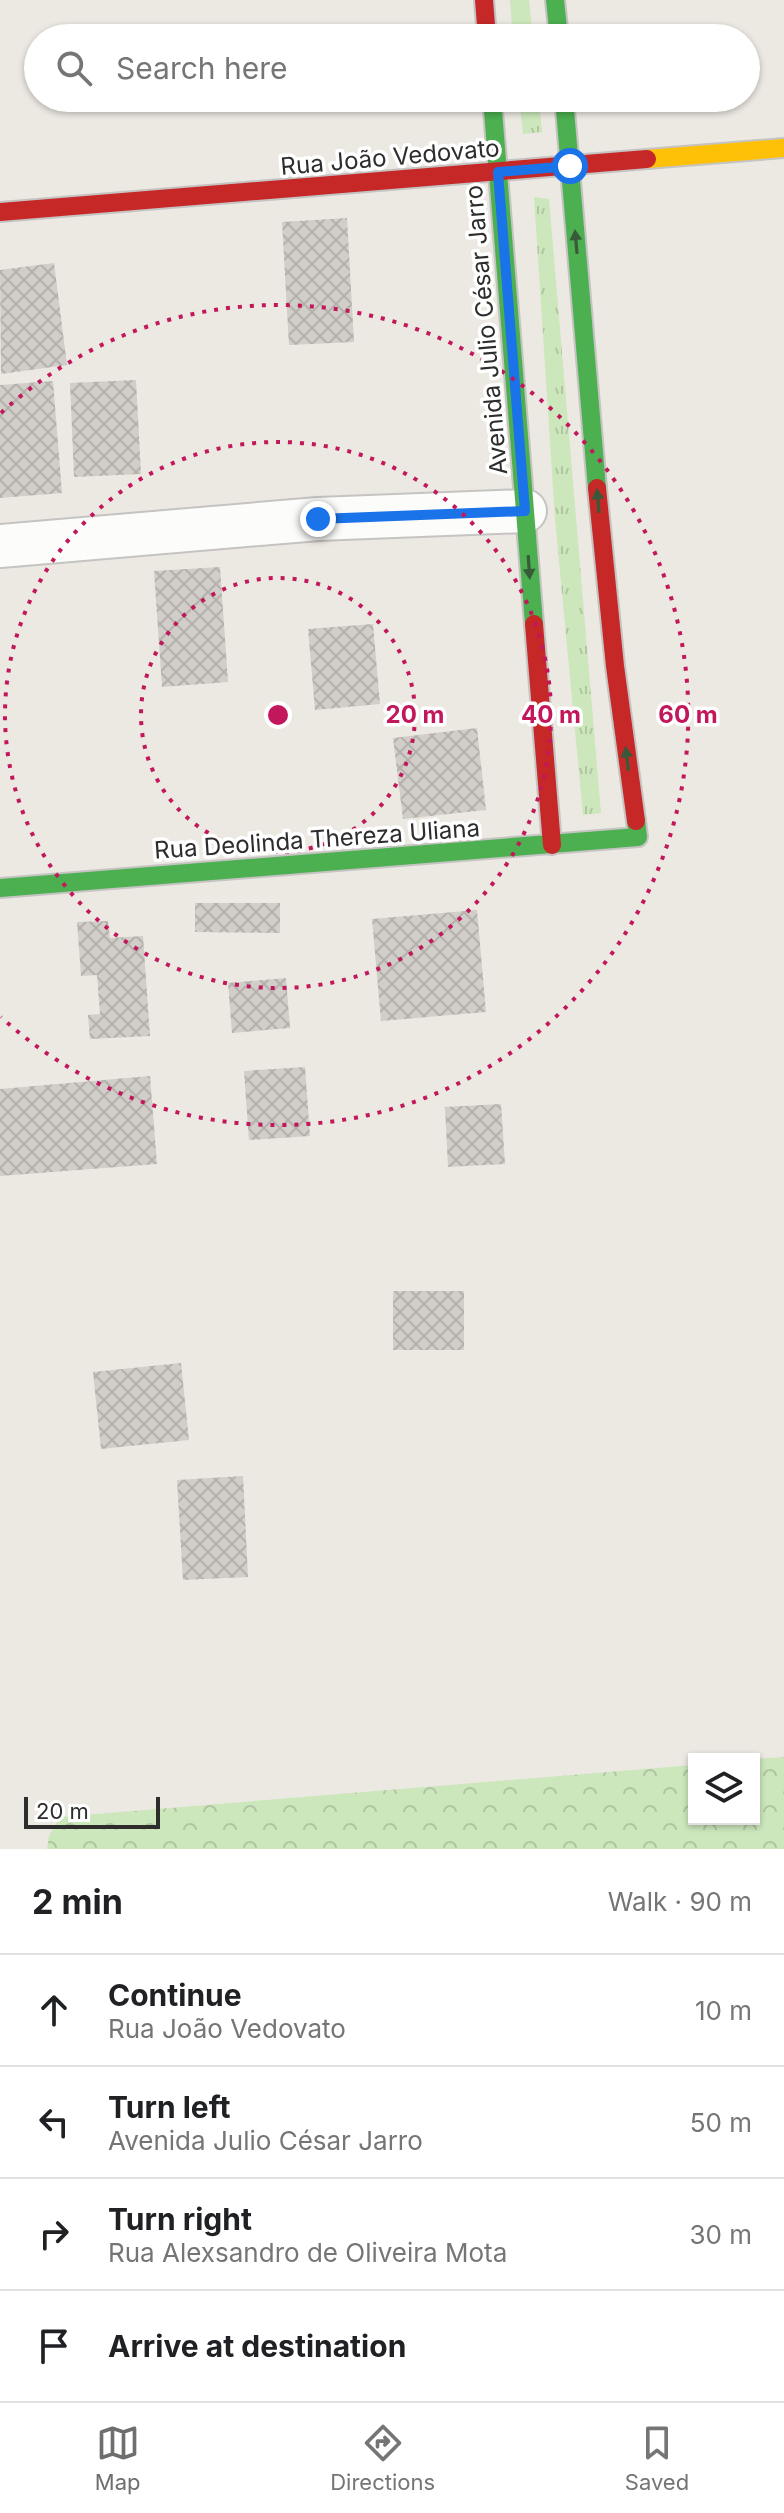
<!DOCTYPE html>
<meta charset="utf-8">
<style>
body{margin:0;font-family:Inter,sans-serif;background:#f6f6f6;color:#202124}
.controls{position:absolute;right:24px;bottom:24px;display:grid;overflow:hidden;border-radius:0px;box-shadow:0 2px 6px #0004}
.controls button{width:72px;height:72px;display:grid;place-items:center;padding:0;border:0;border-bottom:2px solid #e0e0e0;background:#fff;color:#202124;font:40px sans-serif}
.scale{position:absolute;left:24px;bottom:20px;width:136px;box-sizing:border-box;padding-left:8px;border:4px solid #2d2d2d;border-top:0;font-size:22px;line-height:28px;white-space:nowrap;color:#2d2d2d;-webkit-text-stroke:6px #fff;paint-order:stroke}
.stop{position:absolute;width:24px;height:24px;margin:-18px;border:6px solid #1a73e8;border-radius:50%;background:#fff}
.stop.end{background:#1a73e8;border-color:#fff;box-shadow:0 2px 8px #0008}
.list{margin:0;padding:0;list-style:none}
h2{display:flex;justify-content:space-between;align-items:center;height:104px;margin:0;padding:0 32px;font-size:34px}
h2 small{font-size:26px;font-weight:400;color:#757577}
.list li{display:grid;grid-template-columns:52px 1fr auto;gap:24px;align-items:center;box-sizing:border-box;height:112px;padding:0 32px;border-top:2px solid #e0e0e0}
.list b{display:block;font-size:30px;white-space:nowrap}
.list p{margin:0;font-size:26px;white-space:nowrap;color:#757577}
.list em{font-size:26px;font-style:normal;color:#757577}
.icon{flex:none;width:44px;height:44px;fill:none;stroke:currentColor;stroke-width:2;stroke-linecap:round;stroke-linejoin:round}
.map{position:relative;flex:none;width:784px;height:1849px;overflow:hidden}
.search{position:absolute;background:#fff;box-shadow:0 2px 6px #0004;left:24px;right:24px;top:24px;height:88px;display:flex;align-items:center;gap:20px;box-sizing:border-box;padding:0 28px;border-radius:44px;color:#757577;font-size:30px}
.sheet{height:552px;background:#fff}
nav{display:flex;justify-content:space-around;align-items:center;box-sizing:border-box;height:112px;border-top:2px solid #e0e0e0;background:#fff;font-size:22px;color:#757577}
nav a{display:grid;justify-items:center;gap:4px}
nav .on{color:#706e6c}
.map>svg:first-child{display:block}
.grass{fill:url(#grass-tufts)}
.forest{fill:url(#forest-crowns)}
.building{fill:url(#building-cross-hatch)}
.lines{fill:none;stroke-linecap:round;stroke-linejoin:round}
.street-casing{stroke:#c5c4c3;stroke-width:46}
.fast-casing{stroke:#c5c4c3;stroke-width:22}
.slow-casing{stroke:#c5c4c3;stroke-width:22}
.jam-casing{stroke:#c5c4c3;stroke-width:22}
.street{stroke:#fcfcfb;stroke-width:42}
.fast{stroke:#4caf50;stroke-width:18}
.slow{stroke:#ffc107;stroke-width:18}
.jam{stroke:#c62828;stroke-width:18}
.oneway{fill:#385a39}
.route{stroke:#1a73e8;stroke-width:10}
.ring{fill:none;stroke:#c2185b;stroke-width:4;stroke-dasharray:4 8}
.labels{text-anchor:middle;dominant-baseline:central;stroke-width:7;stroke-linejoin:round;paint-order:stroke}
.street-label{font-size:24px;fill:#2d2d2d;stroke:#fff}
.centre{fill:#c2185b;stroke:#fff;stroke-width:4}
.ring-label{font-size:24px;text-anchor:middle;font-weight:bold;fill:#c2185b;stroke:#fff;stroke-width:7;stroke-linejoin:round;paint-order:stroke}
</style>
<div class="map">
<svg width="784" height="1849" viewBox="0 0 784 1849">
<defs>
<pattern id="grass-tufts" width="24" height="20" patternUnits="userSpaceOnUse" patternTransform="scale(2)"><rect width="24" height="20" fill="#cbe7bb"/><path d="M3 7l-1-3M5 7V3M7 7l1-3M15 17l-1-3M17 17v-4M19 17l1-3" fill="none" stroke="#afc6a1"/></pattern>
<pattern id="forest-crowns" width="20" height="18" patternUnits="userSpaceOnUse" patternTransform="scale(2)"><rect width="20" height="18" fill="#cbe7bb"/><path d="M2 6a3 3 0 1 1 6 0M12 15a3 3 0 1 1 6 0" fill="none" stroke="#afc6a1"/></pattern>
<pattern id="building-cross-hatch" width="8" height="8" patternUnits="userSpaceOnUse" patternTransform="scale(2)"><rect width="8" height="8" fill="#d1cec9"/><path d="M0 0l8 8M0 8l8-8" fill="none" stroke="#b4b1ad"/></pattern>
</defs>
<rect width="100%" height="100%" fill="#ece8e2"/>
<path class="grass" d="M510,0H529L533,38H513Z
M519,98H539L542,132L523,134Z
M534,197L549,199L601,813L583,815L555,519Z"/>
<path class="forest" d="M784,1757V1849H47L49,1836L60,1817L694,1765V1819H754V1759Z"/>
<path class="building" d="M347,218L354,342L289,345L282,222Z
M54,263L67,365L1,374L0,270Z
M136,380L141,474L74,477L70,383Z
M53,381L62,493L0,498V385Z
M220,567L228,682L162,687L154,571Z
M373,624L380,704L315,710L308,629Z
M477,728L486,810L403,819L393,738Z
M195,903H280V933L195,932Z
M477,910L486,1012L381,1021L372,919Z
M108,921L110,938L143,936L150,1036L90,1039L88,1015L100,1014L97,975L81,976L77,922Z
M286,978L290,1028L232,1033L228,983Z
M305,1067L310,1136L249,1140L244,1071Z
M150,1076L157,1164L0,1176V1089Z
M501,1104L505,1164L448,1167L445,1107Z
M393,1291H464V1350H393Z
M181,1363L189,1440L101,1449L93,1372Z
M243,1476L248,1577L183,1580L177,1480Z"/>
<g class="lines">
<g class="street-casing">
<path id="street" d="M0,546L318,519L525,511"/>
</g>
<g class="fast-casing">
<path id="fast" d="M555,0L559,38
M492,98L534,624
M564,98L597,488
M0,888L638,837L636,821"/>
</g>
<g class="slow-casing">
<path id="slow" d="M647,159L784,148"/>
</g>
<g class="jam-casing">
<path id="jam" d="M484,0L487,38
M0,212L647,159
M597,488L615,666L636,821
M534,624L552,845"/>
</g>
<use href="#street" class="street"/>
<use href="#fast" class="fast"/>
<use href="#slow" class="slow"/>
<use href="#jam" class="jam"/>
</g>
<defs><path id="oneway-solid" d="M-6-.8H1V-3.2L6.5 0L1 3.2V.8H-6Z" transform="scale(2)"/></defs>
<g class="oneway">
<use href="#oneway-solid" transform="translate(576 242) rotate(-95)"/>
<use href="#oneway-solid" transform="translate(598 501) rotate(-95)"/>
<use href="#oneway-solid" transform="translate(529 567) rotate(86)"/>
<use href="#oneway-solid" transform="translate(627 759) rotate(-97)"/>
</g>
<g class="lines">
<path class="route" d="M318,519L525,511L498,172L570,166"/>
</g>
<g class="ring">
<circle cx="278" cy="715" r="137"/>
<circle cx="278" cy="715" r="273"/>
<path d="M1 413A410 410 0 1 1 1 1017"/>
</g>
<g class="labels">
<g class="street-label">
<text transform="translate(390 157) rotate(-5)">Rua João Vedovato</text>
<text transform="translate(486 330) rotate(-95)">Avenida Julio César Jarro</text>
<text transform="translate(317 839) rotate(-4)">Rua Deolinda Thereza Uliana</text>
</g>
</g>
<circle cx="278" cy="715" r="12" class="centre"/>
<g class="ring-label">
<text x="415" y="723">20 m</text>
<text x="551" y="723">40 m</text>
<text x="688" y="723">60 m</text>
</g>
</svg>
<div class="controls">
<button><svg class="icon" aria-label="layers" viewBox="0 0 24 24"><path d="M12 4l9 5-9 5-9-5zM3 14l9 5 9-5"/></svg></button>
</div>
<div class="scale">20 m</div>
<div class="stop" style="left:570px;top:166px"></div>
<div class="stop end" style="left:318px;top:519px"></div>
<div class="search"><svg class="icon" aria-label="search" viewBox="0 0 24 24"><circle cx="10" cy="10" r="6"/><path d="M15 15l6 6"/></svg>Search here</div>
</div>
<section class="sheet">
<h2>2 min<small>Walk · 90 m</small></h2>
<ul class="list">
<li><svg class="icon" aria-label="ahead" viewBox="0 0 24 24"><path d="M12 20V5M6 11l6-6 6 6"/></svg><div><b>Continue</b><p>Rua João Vedovato</p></div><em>10 m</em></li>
<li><svg class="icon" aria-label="left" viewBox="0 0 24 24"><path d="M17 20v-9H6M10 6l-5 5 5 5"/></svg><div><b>Turn left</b><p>Avenida Julio César Jarro</p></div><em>50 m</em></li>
<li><svg class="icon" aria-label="right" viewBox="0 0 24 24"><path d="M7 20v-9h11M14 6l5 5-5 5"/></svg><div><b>Turn right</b><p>Rua Alexsandro de Oliveira Mota</p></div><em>30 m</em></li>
<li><svg class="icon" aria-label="arrive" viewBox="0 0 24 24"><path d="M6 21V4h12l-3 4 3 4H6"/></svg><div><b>Arrive at destination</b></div></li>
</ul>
</section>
<nav>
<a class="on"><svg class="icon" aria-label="map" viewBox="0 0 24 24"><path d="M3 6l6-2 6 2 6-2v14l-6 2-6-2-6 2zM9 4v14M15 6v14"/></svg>Map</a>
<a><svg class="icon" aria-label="directions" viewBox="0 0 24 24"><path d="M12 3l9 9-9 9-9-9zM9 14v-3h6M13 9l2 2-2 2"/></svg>Directions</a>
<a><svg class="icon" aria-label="saved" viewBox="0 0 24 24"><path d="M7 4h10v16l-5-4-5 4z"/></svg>Saved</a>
</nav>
